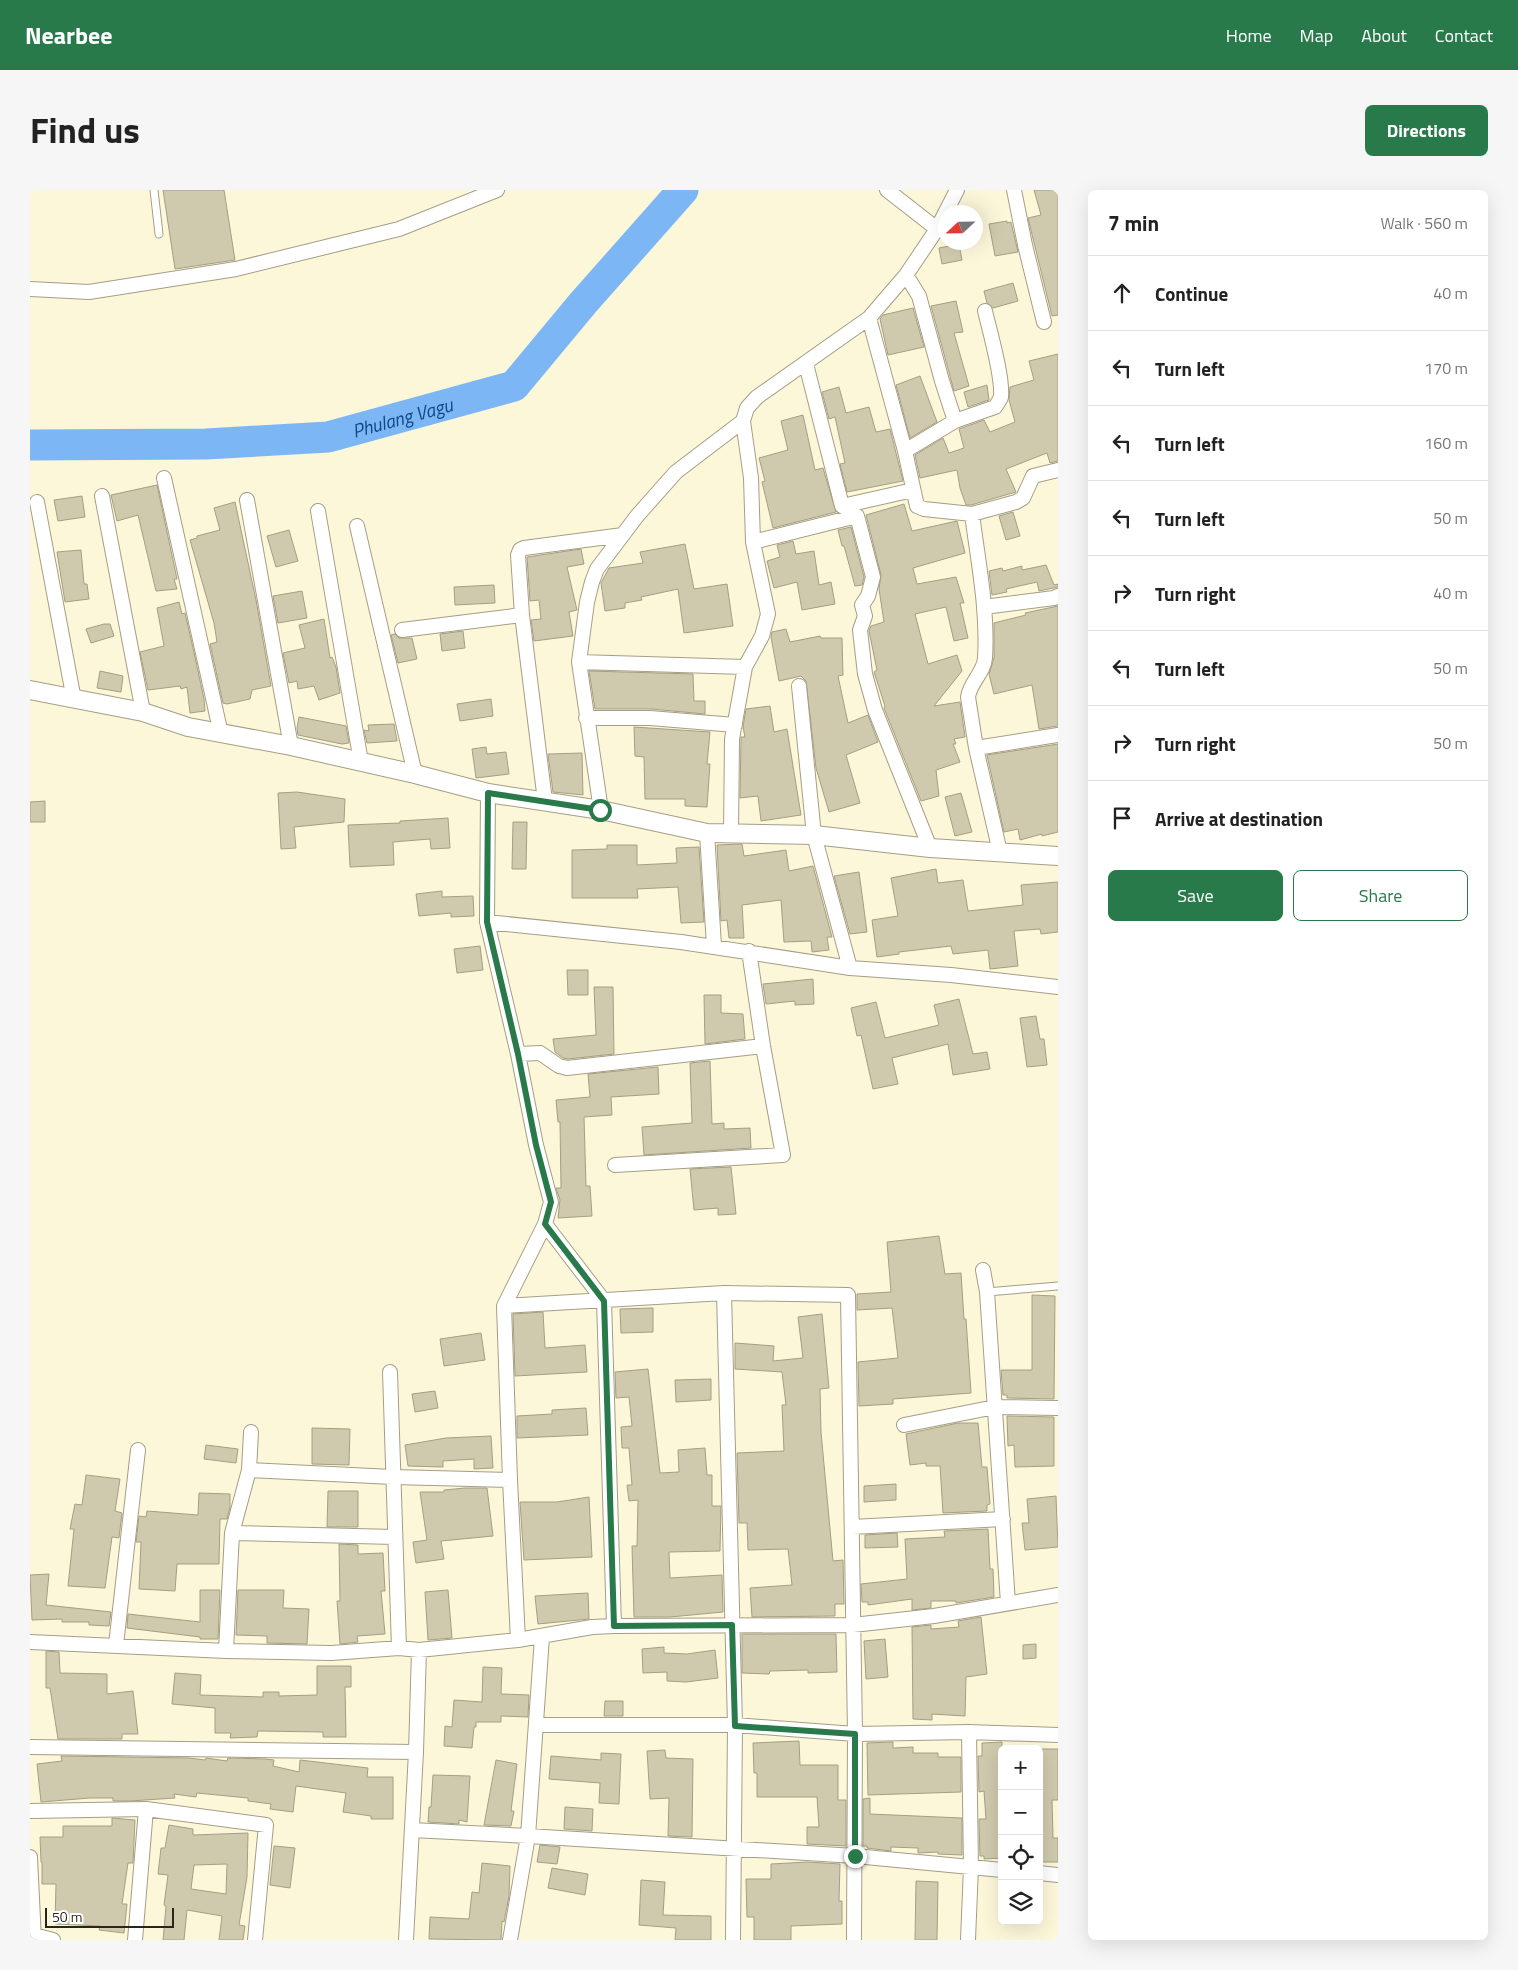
<!DOCTYPE html>
<meta charset="utf-8">
<style>
body{margin:0;font-family:"Titillium Web",sans-serif;background:#f6f6f6;color:#222}
.controls{position:absolute;right:15px;bottom:15px;display:grid;overflow:hidden;border-radius:8px;box-shadow:0 5px 20px #0002}
.controls button{width:45px;height:45px;display:grid;place-items:center;padding:0;border:0;border-bottom:1px solid #e0e0e0;background:#fff;color:#222;font:25px sans-serif}
.compass{position:absolute;left:908px;top:15px;width:45px;height:45px;border-radius:50%;background:#fff;box-shadow:0 5px 20px #0002;rotate:248deg}
.scale{position:absolute;left:15px;bottom:12px;width:129px;box-sizing:border-box;padding-left:5px;border:2px solid #28261b;border-top:0;font-size:14px;line-height:18px;white-space:nowrap;color:#28261b;-webkit-text-stroke:4px #fff;paint-order:stroke}
.stop{position:absolute;width:15px;height:15px;margin:-11px;border:4px solid #297a4b;border-radius:50%;background:#fff}
.stop.end{background:#297a4b;border-color:#fff;box-shadow:0 1px 5px #0008}
.list{margin:0;padding:0;list-style:none}
h2{display:flex;justify-content:space-between;align-items:center;height:65px;margin:0;padding:0 20px;font-size:21px}
h2 small{font-size:16px;font-weight:400;color:#767676}
.list li{display:grid;grid-template-columns:32px 1fr auto;gap:15px;align-items:center;box-sizing:border-box;height:75px;padding:0 20px;border-top:1px solid #e0e0e0}
.list b{display:block;font-size:19px;white-space:nowrap}
.list em{font-size:16px;font-style:normal;color:#767676}
.actions{display:flex;gap:10px;padding:15px 20px}
.actions a{flex:1;padding:11px 0;border:1px solid #297a4b;border-radius:8px;text-align:center;font-size:18px;color:#297a4b}
.actions .main{background:#297a4b;color:#fff}
.icon{flex:none;width:28px;height:28px;fill:none;stroke:currentColor;stroke-width:2;stroke-linecap:round;stroke-linejoin:round}
.map{position:relative;flex:none;width:1028px;height:1750px;overflow:hidden;border-radius:8px}
header{display:flex;align-items:center;gap:30px;box-sizing:border-box;height:70px;padding:0 25px;background:#297a4b;color:#fff}
header strong{font-size:24px}
nav{display:flex;gap:28px;margin-inline-start:auto;font-size:18px}
.intro{display:flex;align-items:center;justify-content:space-between;box-sizing:border-box;height:120px;padding:0 30px}
h1{margin:0;font-size:35px}
.button{padding:12px 22px;border-radius:8px;background:#297a4b;color:#fff;font-size:18px;font-weight:700}
main{display:flex;gap:30px;padding:0 30px}
aside{flex:1;background:#fff;border-radius:8px;box-shadow:0 5px 20px #0002}
.map>svg:first-child{display:block}
.lines{fill:none;stroke-linecap:round;stroke-linejoin:round}
.river{stroke:#7db6f4;stroke-width:31}
.building{fill:#cfc9ad;stroke:#a49f84;fill-rule:evenodd}
.service-casing{stroke:#a49e84;stroke-width:9}
.minor-casing{stroke:#a49e84;stroke-width:16}
.tertiary-casing{stroke:#a49e84;stroke-width:20}
.service{stroke:#fff;stroke-width:7}
.minor{stroke:#fff;stroke-width:14}
.tertiary{stroke:#fff;stroke-width:18}
.route{stroke:#297a4b;stroke-width:6}
.labels{text-anchor:middle;dominant-baseline:central;stroke-width:4;stroke-linejoin:round;paint-order:stroke}
.water-label{font-size:19px;font-style:italic;fill:#0e4a82;stroke:#fff}
</style>
<header>
<strong>Nearbee</strong>
<nav><a>Home</a><a>Map</a><a>About</a><a>Contact</a></nav>
</header>
<div class="intro"><h1>Find us</h1><a class="button">Directions</a></div>
<main>
<div class="map">
<svg width="1028" height="1750" viewBox="0 0 1028 1750">
<rect width="100%" height="100%" fill="#fdf7da"/>
<g class="lines">
<path class="river" id="s1" d="M0,255L176,254L298,247L484,196L553,113L653,0"/>
</g>
<path class="building" d="M133,0H194L205,70L145,79Z
M1004,0H1028V125L1022,126L998,28L1011,25Z
M977,31V33L981,32L988,62L965,66L959,34Z
M929,54L932,70L912,74L909,58Z
M983,93L988,111L963,118L957,113L954,101Z
M926,111L933,142L924,143L939,196L924,201L901,116Z
M883,118L894,157L858,165L850,129L853,125Z
M1028,164V271L1020,273L1017,263L976,279L986,302L941,315H936L930,298L927,280L890,288L885,265L913,248L919,263L934,258L929,239L954,230L960,242L985,232L979,210L980,197L1004,190L999,171Z
M890,186L907,232L880,248L866,195Z
M957,195L959,210L938,217L934,202Z
M809,197L816,223L839,217L846,242L860,239L873,291L817,302L810,274L815,273L805,227L799,229L792,202Z
M773,225L785,280L793,278L806,322L743,338L732,292L735,291L729,268L758,260L751,231Z
M127,295L147,389H144L147,399L126,401L108,325L87,331L81,305Z
M52,306L55,327L28,331L24,310Z
M205,312L226,410L241,496L222,500L220,509L197,514L193,513L180,454L187,452L184,433L160,350L167,348V346L190,340L184,318Z
M874,314L882,341L927,331L935,363L883,378L887,394L926,387L934,413H930L938,448L924,451L916,417L885,424L898,474L927,465L932,481L904,516L930,512L935,547L924,549L926,554H923L930,572L906,580L909,606L891,611L854,518L855,516L844,482L847,480L839,441L841,436L854,432L849,399L851,385L836,325Z
M983,322L990,346L976,350L969,326Z
M821,337L834,387L832,395L825,396L814,356H812L808,340Z
M259,340L268,371L246,377L237,346Z
M763,351L766,364L784,361L789,395L801,392L805,414L772,420L767,392L744,398L737,371L750,367L747,355Z
M655,354L664,399L697,394L703,436L654,443L648,399L611,407L612,410L595,413V418L575,421L571,393L579,378L613,373L610,362Z
M551,359L554,374L537,377L547,420L539,422L543,446L504,451L501,430L511,429L509,410L500,411L497,367Z
M51,360L54,394H57L59,409L35,412L27,362Z
M1016,375L1024,395L1028,394V397L1009,401L1007,392L976,399L977,402L962,405L959,381L972,378L973,381L992,376V380Z
M464,395L465,413L425,415L424,397Z
M272,401L277,428L248,433L243,406Z
M149,412L152,424L155,423L163,458L174,509L175,521L160,523L157,497L151,499L150,496L118,500L110,462L134,456L127,418Z
M1028,416V536L1009,539L1002,495L964,504L959,484L964,468V433L996,425L995,423Z
M294,429L300,468L302,467L306,477L310,503L289,510L284,496L268,499L267,491L259,493L253,463L275,458L269,435Z
M74,434H80L84,446L61,453L56,439Z
M756,439L760,452L790,446L791,448H812L813,485L808,486L818,533L838,525L848,552L816,565L830,613L799,622L786,578L776,491L771,486L749,491L741,447L742,442Z
M433,441L435,458L412,461L410,444Z
M365,444L369,448H382L387,469L368,473L361,445Z
M70,481L93,486L91,502L67,498Z
M559,481L663,484L664,511H675V524L621,519H565Z
M461,509L463,526L430,531L427,514Z
M740,516L744,542L757,539L771,625L731,631L728,606L710,608L711,550V547H715L713,537L716,519Z
M269,527L316,536L319,553L312,554L268,545L267,538Z
M364,534L367,551L337,553L334,540L339,541L338,535Z
M604,537L680,542L677,574H680L677,617L655,616V609H615L614,567L605,566Z
M1028,554V642L1012,646V644L990,650L988,639L974,642L957,565Z
M456,557L457,564L476,562L479,584L446,588L442,559Z
M552,563L553,605L523,602L518,564Z
M267,602L315,609L314,632L264,637L266,658L251,659L248,603Z
M931,603L942,642L925,646L915,607Z
M15,611V632H0V612Z
M418,628L420,658L401,659L400,649L363,652L364,675L320,677L318,635L370,633V631Z
M483,632H497L496,679H482Z
M712,654L714,666L756,660L759,681L783,676L802,747H797L799,760L782,762L781,751L754,752L751,710L712,715L714,748H699L697,730L691,731L687,655Z
M577,655H607V675L647,673L646,658L669,657L674,732L651,733L648,697L607,699L608,708H542V660L577,659Z
M906,679L908,693L933,690L938,721L993,715L991,695L1028,692V742L1011,744L1010,739L984,741L988,776L960,779L958,760L923,764L921,756L869,762V764L847,767L842,730L868,726L861,688Z
M829,682L837,742L820,744L804,686Z
M412,701V707L443,706L444,726L421,727V723L389,726L386,704Z
M450,756L453,780L427,783L424,759Z
M537,780H558V805H538Z
M783,789L784,814L765,815V811L736,814L733,794Z
M564,797H583L584,864L538,869L533,868L525,862L523,849L566,845Z
M674,805H691V823L713,824L715,849L675,854Z
M929,809L943,864L957,862L960,879L923,885L918,854L862,868L868,894L843,899L831,845L827,846L821,818L846,812L855,848L909,835L904,815Z
M1006,826L1010,849H1014L1017,875L997,877L990,828Z
M680,871L682,934L694,933V939L720,938L721,958L614,965L612,937L662,933L660,873Z
M628,877L629,904L581,907L582,925L554,927L556,996H560L562,1026L528,1028L530,1010L526,998H531L530,932H528L526,910L560,907L558,884Z
M701,977L706,1024L688,1025V1018L664,1020L660,979Z
M909,1046L915,1084L931,1083L934,1129H936L941,1203L863,1209V1214L829,1216L828,1172L868,1168L862,1118L827,1120V1104L861,1102L857,1052Z
M1002,1105L1025,1106L1024,1209L977,1208V1205H973L971,1180H1002Z
M623,1118V1142L591,1143L590,1119Z
M513,1122L515,1158L555,1155L557,1182L485,1186L483,1124Z
M792,1124L799,1198L790,1199L791,1242L803,1371L813,1370L814,1414H805V1426L722,1427L720,1398L762,1395L758,1359L718,1360L717,1333H709L707,1263L754,1261L752,1215H756L752,1182L705,1179V1153L744,1156L743,1171L773,1168L768,1127Z
M451,1143L455,1170L414,1176L410,1149Z
M618,1179L630,1283L649,1282L648,1260L675,1258L677,1285H682V1316H691L690,1361L639,1362L640,1388L692,1385L693,1422L640,1427H604L602,1356H607L608,1310L599,1311L597,1295H602L599,1258H592L591,1237L602,1236L599,1207L586,1208L585,1182Z
M681,1189V1210L646,1212L645,1190Z
M405,1201L408,1218L385,1222L382,1204Z
M556,1218L558,1245L487,1248V1226L522,1224V1220Z
M977,1226L1024,1227V1276L985,1277L984,1255L978,1256Z
M928,1233H948L952,1277H957L960,1314L957,1315V1321L913,1323L910,1276H896V1273L880,1275L876,1244Z
M282,1238L320,1239L319,1275L282,1274Z
M461,1246L463,1278L444,1279V1269L413,1271V1277L378,1276L375,1255L416,1248Z
M176,1255L208,1259L206,1273L174,1269Z
M56,1285L90,1289L85,1321L92,1323L89,1348L82,1347L75,1398L38,1396L44,1339H40L45,1314L52,1315Z
M866,1294V1310L834,1312V1296Z
M435,1298H457L463,1346L411,1351L414,1369L386,1373L383,1352L397,1350L390,1302H414V1300Z
M298,1301H328V1337H297Z
M169,1303L200,1304V1317L197,1329H190L189,1374H147L145,1401L109,1399L111,1352H106L109,1326L116,1327L117,1321L168,1325Z
M1026,1306L1028,1357L995,1360L992,1333H999L997,1309Z
M559,1307L562,1367L494,1370L490,1312H527Z
M958,1339L960,1379H963L964,1407L926,1413V1411H901V1418L882,1420V1409L838,1415V1412H832L831,1394L877,1389L875,1349L915,1347L914,1341Z
M867,1343L868,1357L835,1358V1345Z
M309,1354L328,1355V1364L353,1363L355,1401H351L355,1444L327,1446L328,1452L310,1454L307,1411H310Z
M19,1384L16,1415L81,1422L79,1436L59,1435V1432H32V1429L2,1430L0,1385Z
M170,1400H190L188,1449H170V1447L97,1438L98,1424L170,1432Z
M208,1400H254L253,1418L279,1419L277,1454L237,1453V1446L206,1445Z
M418,1400L422,1448L398,1450L395,1402Z
M558,1403L559,1429L508,1434L505,1406Z
M951,1427L957,1484L936,1487L935,1526L902,1524V1530L883,1529L882,1437L901,1435V1439L929,1437L928,1431Z
M712,1444H806L807,1482L778,1483V1480L740,1481L739,1484L712,1483Z
M855,1449L858,1487L836,1489L834,1451Z
M1006,1454V1468L993,1469V1455Z
M634,1457V1463L657,1464L685,1460L688,1488L656,1492L637,1491V1482L613,1483L612,1459Z
M16,1461L29,1462L30,1483L77,1484V1504L103,1501L108,1544H92V1549H28L20,1498H16Z
M287,1476H321V1497H315L316,1547H293V1542L228,1541L227,1547L200,1548L201,1543H185V1518L142,1514L145,1483L171,1485L170,1505L233,1507V1502H249V1506L287,1505Z
M453,1477L472,1478L471,1504L499,1505L498,1527L471,1526V1532H446V1537H444L442,1558L414,1556L415,1536L422,1537L424,1510L452,1512Z
M575,1511H593V1526H574Z
M769,1551L770,1575H808V1610H816V1656L777,1654V1637H789L787,1607H727V1583H724L723,1553Z
M863,1552V1558L883,1557V1563H908V1567H931V1602L838,1605L837,1553Z
M972,1552V1668L954,1669V1666H950L949,1629H956L954,1601L949,1602L948,1566H952V1553Z
M1009,1559H1028V1610H1022L1023,1648H1028V1672H1009Z
M635,1560L636,1568L663,1569L662,1647L638,1646L639,1608L620,1609L617,1561Z
M571,1563L591,1564L589,1614L569,1613L570,1593L519,1589L521,1566L571,1570Z
M31,1566L159,1568L175,1570L176,1568L197,1571L198,1568L235,1569L244,1570L243,1576L269,1582L270,1570L338,1578L337,1587H363V1629H341V1626L313,1622L316,1603L266,1596L263,1622L240,1619L241,1614L218,1611V1608L167,1603L166,1607L144,1604L145,1608L100,1611H83V1608H60L11,1612L7,1574L32,1571Z
M466,1570L487,1574L481,1621H484L481,1636L454,1635Z
M403,1585L440,1586L437,1632L429,1630V1634L398,1632L399,1617H401Z
M840,1608V1624L932,1628V1665L908,1664V1662L888,1663V1658L861,1657V1661L837,1658V1656H833V1609Z
M535,1617L563,1619L562,1641L534,1639Z
M82,1628L105,1630L103,1673H98L92,1714H97L94,1743L69,1740L70,1736L25,1734L26,1694H12V1672H11L10,1647H33V1636H82Z
M139,1635L163,1639V1645L218,1643L217,1687L209,1735L215,1736L213,1750H189L192,1726L157,1720L154,1750H133L136,1716L134,1715L138,1685L128,1684L131,1658H135ZM197,1674L196,1704L161,1699L164,1675Z
M510,1655L530,1657L527,1674L507,1672Z
M244,1656L265,1658L260,1698L240,1695Z
M777,1672L810,1674L809,1711H812V1734L761,1736V1750H724V1727H717L716,1689H741V1674Z
M452,1673L480,1676L479,1706L474,1732L472,1731L471,1750L399,1749L400,1727L439,1729L442,1702L449,1703Z
M522,1678L558,1684L555,1705L518,1698Z
M611,1690L635,1692L633,1725L681,1726V1750H645L646,1738L609,1735Z
M886,1691L908,1692L907,1750H885Z"/>
<g class="lines">
<g class="service-casing">
<path id="service" d="M124,0L129,44
M957,1102L1028,1096"/>
</g>
<g class="minor-casing">
<path id="minor" d="M857,0L907,39L876,85L839,128L875,261L887,316L894,319L942,324C948,371 958,420 955,468C954,483 940,492 938,507L946,558L1028,545
M984,0L995,55L1014,132
M907,39L927,0
M876,85L889,106L912,191L925,231
M0,99L59,102L206,79L369,39L467,0
M776,174L812,316L827,326
M875,261L925,231L965,217C967,214 970,210 971,207C973,187 960,142 955,121
M134,288L191,544
M72,306L113,522
M217,310L261,556
M7,312L44,510
M812,316L883,300
M288,321L331,572
M942,324L986,312L993,308L1003,286L1028,280
M327,336L385,584
M723,352L827,326L843,387L838,406L832,415L835,426L830,440L835,484L845,520L900,658
M954,417L1024,408L1028,406
M372,440L492,425
M549,472L715,477
M769,496L784,645L820,778
M556,528H620L705,535
M946,558L970,662
M458,603L457,732L488,864L506,955L521,1012L515,1034L474,1116L480,1290L488,1450
M515,611L492,425L488,365L490,360L494,358L593,345
M571,620L549,472L557,412L562,392L567,379L607,326L646,282L713,231
M677,643L684,756
M701,643L702,549L715,477L732,446L738,424L723,352L721,288L713,231L717,218L727,207L839,128
M457,732L651,752L820,778L921,785L1028,797
M488,864L510,863L529,876L537,878L733,856
M585,975L753,965L733,856L719,761
M515,1034L574,1111L584,1436
M953,1080L957,1102L978,1413
M694,1103L705,1535L703,1750
M474,1116L694,1103L818,1105L825,1544L824,1750
M360,1182L369,1458
M874,1235L965,1217L1028,1218
M219,1280L363,1287L480,1290
M822,1337L973,1329
M202,1343L365,1347
M0,1452L196,1461L302,1463L369,1458L389,1460L488,1450L562,1437L584,1436L823,1435L904,1426L1028,1405
M86,1455L108,1260
M196,1461L202,1343L219,1280L221,1242
M506,1535H705L825,1544L939,1542L1028,1545
M0,1557L386,1562
M0,1621L116,1619L236,1635L225,1750
M382,1640L498,1646L825,1666L972,1680
M0,1667L4,1750
M1009,1683L1028,1685
M0,1744L23,1750
M105,1750L116,1619
M376,1750L386,1562L389,1460
M480,1750L498,1646L512,1447
M938,1750L941,1677L939,1542"/>
</g>
<g class="tertiary-casing">
<path id="tertiary" d="M0,500L113,522L158,537L261,556L385,584L458,603L571,620L677,643L784,645L900,658L1028,666"/>
</g>
<use href="#service" class="service"/>
<use href="#minor" class="minor"/>
<use href="#tertiary" class="tertiary"/>
</g>
<g class="lines">
<path class="route" d="M570,620L458,603L457,732L488,864L506,955L521,1012L515,1034L574,1111L584,1436L702,1435L705,1536L825,1544V1666"/>
</g>
<g class="labels">
<g class="water-label">
<text stroke="none"><textPath href="#s1" startOffset="375">Phulang Vagu</textPath></text>
</g>
</g>
</svg>
<div class="controls">
<button>+</button>
<button>−</button>
<button><svg class="icon" aria-label="locate" viewBox="0 0 24 24"><circle cx="12" cy="12" r="6"/><path d="M12 2v4M12 18v4M2 12h4M18 12h4"/></svg></button>
<button><svg class="icon" aria-label="layers" viewBox="0 0 24 24"><path d="M12 4l9 5-9 5-9-5zM3 14l9 5 9-5"/></svg></button>
</div>
<svg class="compass" viewBox="-18 -18 36 36"><path d="M0-13l5 13h-10z" fill="#e53935"/><path d="M0 13l5-13h-10z" fill="#767676"/></svg>
<div class="scale">50 m</div>
<div class="stop" style="left:570px;top:620px"></div>
<div class="stop end" style="left:825px;top:1666px"></div>
</div>
<aside>
<h2>7 min<small>Walk · 560 m</small></h2>
<ul class="list">
<li><svg class="icon" aria-label="ahead" viewBox="0 0 24 24"><path d="M12 20V5M6 11l6-6 6 6"/></svg><div><b>Continue</b></div><em>40 m</em></li>
<li><svg class="icon" aria-label="left" viewBox="0 0 24 24"><path d="M17 20v-9H6M10 6l-5 5 5 5"/></svg><div><b>Turn left</b></div><em>170 m</em></li>
<li><svg class="icon" aria-label="left" viewBox="0 0 24 24"><path d="M17 20v-9H6M10 6l-5 5 5 5"/></svg><div><b>Turn left</b></div><em>160 m</em></li>
<li><svg class="icon" aria-label="left" viewBox="0 0 24 24"><path d="M17 20v-9H6M10 6l-5 5 5 5"/></svg><div><b>Turn left</b></div><em>50 m</em></li>
<li><svg class="icon" aria-label="right" viewBox="0 0 24 24"><path d="M7 20v-9h11M14 6l5 5-5 5"/></svg><div><b>Turn right</b></div><em>40 m</em></li>
<li><svg class="icon" aria-label="left" viewBox="0 0 24 24"><path d="M17 20v-9H6M10 6l-5 5 5 5"/></svg><div><b>Turn left</b></div><em>50 m</em></li>
<li><svg class="icon" aria-label="right" viewBox="0 0 24 24"><path d="M7 20v-9h11M14 6l5 5-5 5"/></svg><div><b>Turn right</b></div><em>50 m</em></li>
<li><svg class="icon" aria-label="arrive" viewBox="0 0 24 24"><path d="M6 21V4h12l-3 4 3 4H6"/></svg><div><b>Arrive at destination</b></div></li>
</ul>
<div class="actions"><a class="main">Save</a><a>Share</a></div>
</aside>
</main>
